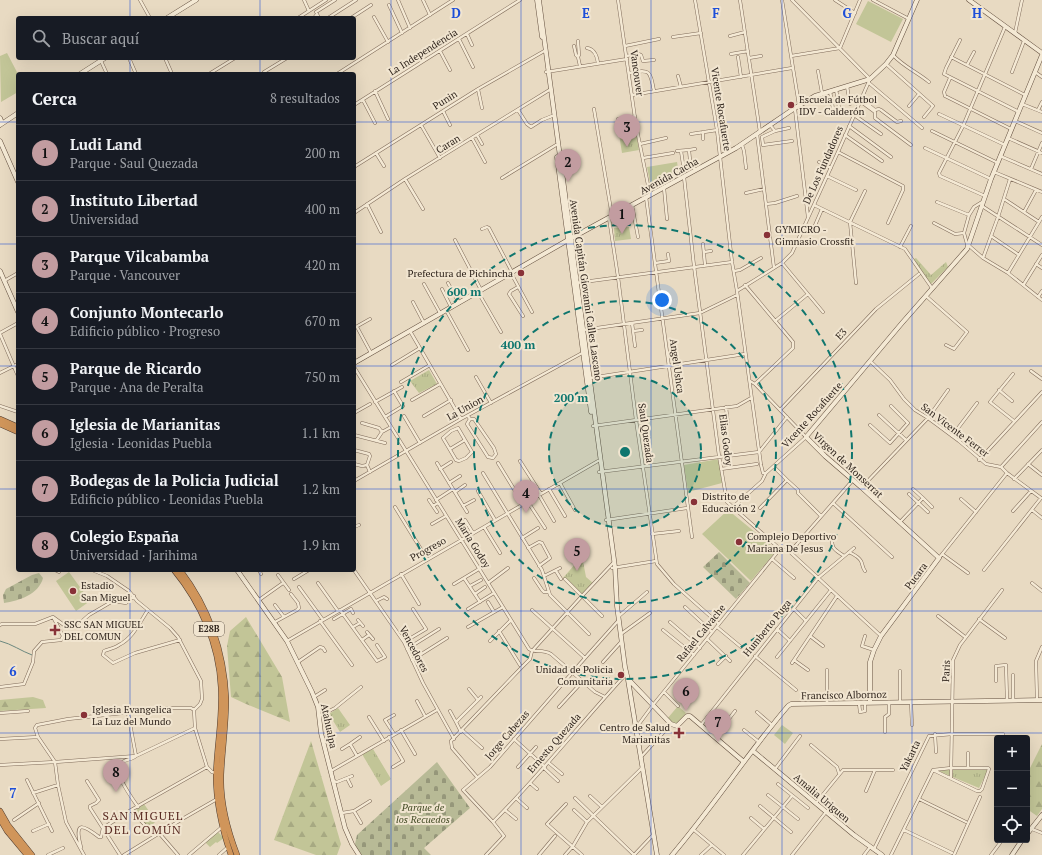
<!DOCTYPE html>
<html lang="es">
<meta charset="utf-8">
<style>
body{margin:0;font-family:"PT Serif",serif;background:#242831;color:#f1f3f6}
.controls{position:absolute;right:12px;bottom:12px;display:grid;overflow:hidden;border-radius:4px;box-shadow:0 4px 16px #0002}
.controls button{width:36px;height:36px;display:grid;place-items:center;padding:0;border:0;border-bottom:1px solid #363941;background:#171b24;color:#f1f3f6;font:20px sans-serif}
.you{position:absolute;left:662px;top:300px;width:14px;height:14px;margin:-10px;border:3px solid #fff;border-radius:50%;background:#1a73e8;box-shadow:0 0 0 6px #1a73e833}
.badge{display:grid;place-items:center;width:26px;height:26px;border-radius:50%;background:#c29ca0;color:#111;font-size:13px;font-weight:700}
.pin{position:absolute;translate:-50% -33px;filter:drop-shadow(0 1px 2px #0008)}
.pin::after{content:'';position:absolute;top:21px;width:14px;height:12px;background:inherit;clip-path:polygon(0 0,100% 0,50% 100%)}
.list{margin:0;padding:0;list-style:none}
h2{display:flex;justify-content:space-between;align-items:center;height:52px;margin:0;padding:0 16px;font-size:17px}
h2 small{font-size:13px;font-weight:400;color:#9ea1a6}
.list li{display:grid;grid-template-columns:26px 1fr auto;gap:12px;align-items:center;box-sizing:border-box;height:56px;padding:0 16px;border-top:1px solid #363941}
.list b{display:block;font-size:15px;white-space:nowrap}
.list p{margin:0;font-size:13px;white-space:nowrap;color:#9ea1a6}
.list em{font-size:13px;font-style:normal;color:#9ea1a6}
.icon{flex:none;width:22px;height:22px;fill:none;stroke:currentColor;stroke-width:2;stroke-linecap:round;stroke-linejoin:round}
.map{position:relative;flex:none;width:1042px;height:855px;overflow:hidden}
.search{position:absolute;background:#171b24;box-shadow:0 4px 16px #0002;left:16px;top:16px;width:340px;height:44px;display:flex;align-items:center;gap:10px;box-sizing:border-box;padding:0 14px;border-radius:4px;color:#9ea1a6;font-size:15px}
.panel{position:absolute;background:#171b24;box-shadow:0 4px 16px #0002;left:16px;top:72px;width:340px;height:500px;border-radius:4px}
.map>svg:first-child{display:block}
.grass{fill:#c2c597}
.forest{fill:url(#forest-firs)}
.cemetery{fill:url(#cemetery-stones)}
.park{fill:url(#park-tufts)}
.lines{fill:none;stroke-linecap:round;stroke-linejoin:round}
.stream{stroke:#6c887f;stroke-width:1}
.street-casing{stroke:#806c5b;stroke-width:3.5}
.secondary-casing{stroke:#624e3e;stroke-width:5}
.highway-casing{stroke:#4e3b2f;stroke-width:6}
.street{stroke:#f4e9d4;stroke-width:2.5}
.secondary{stroke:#f4e9d4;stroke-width:4}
.highway{stroke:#d0955a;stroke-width:5}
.grid{fill:none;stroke:#1d4ed8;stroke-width:1;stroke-opacity:0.55}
.ring{fill:none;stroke:#0f766e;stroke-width:2;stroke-dasharray:7 5}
.poi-dot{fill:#883238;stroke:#f1e5d0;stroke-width:1.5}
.labels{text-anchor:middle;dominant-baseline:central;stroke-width:4;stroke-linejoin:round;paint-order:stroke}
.shield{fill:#f1e5d0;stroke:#6b5f53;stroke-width:1}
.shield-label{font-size:9px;font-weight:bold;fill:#31261e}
.street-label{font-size:10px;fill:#31261e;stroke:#f1e5d0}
.poi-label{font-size:10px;fill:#31261e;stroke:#f1e5d0;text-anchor:start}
.park-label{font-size:10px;font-style:italic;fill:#444c26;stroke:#f1e5d0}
.quarter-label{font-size:12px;letter-spacing:1px;fill:#592a22;stroke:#f1e5d0}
.grid-label{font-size:13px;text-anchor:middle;font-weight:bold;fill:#1d4ed8;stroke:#f1e5d0;stroke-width:4;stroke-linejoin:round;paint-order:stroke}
.centre{fill:#0f766e;stroke:#f1e5d0;stroke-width:2}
.ring-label{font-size:12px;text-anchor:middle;font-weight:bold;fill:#0f766e;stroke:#f1e5d0;stroke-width:4;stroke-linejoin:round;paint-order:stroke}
</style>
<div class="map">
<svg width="1042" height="855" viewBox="0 0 1042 855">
<defs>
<pattern id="forest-firs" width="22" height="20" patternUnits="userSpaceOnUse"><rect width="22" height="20" fill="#c2c597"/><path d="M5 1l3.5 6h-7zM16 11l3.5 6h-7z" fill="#a7a982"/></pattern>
<pattern id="cemetery-stones" width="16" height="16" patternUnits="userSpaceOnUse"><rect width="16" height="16" fill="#b8ba96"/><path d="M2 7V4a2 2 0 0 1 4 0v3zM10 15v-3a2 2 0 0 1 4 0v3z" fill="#96977a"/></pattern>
<pattern id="park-tufts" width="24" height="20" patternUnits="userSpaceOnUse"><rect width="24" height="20" fill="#c2c597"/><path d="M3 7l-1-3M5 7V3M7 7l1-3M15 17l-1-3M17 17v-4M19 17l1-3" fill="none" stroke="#a7a982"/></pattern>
</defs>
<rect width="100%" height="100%" fill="#e8dac2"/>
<path class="grass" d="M868,1L903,19L891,42L856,24Z
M7,53L18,74V92L1,102L0,56Z
M677,162L679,174L651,188L647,167Z
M719,459L722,483L688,492L684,465Z
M728,510L777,550L751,581L702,534Z
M69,572L90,601L76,611L56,581Z
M782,725L793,733L785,744L774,735Z
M218,832L224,838L217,843L216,842L210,847L205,842Z"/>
<path class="forest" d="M246,617L282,677L290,722L246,704L231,697L227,646L230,631Z
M33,697L43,700L46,708L0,711V700Z
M311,741L341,844L337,855H316L274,840Z
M1042,744V809L1037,816L1027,809V774Z"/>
<path class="cemetery" d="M719,552L750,583L736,599L703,567Z
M39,573L43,578C39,594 19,601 4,603L3,595L6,589L32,575Z
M437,762L470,808L424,848L431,855H360L355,844L357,835Z"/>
<path class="park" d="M635,126L639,150L622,153L618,128Z
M629,227L631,239L615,241L614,228Z
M916,258L931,275L946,262L948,267L930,285L919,273L912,260Z
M429,370L437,384L419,393L410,381Z
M582,556L586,577L593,583L582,596L563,578Z
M678,706L686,713L679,722L674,725L667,719Z
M338,708L350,725L340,732L329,714Z
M373,749L391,779L381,786L362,754Z
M936,770H988L979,788Z
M144,804L156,821L153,824L147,827L133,812Z"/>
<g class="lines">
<path class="stream" d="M0,641C12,644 21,651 32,655"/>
<g class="street-casing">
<path id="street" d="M140,0L150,18
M304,0L309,11
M398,0L410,28
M423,0L430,15
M618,0L636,125L650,195
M695,0L717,130L732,262L737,291L761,465L763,473H766
M740,0L760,132
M782,0L799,105
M835,0L855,13
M873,0L909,19
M389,5L402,33
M316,12L335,0
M374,17L388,42
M298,18L326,0
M314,18L317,14L319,18
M328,18L356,0
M351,18L371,5
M1015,33L1022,0
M467,34L472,45
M730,36L745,32
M673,37L701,33
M459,39L473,67
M960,40L946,68L944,74L1019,112
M578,41L579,55L578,57L580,66
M574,46L576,55L578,57
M625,46L659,39
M587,48C595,49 597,56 598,63
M440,51L450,70
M731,54L748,51
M893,55C904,67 917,72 929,82
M626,56L639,54L641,55L643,61L654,60
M791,56L840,48L860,0
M738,57L741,77
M951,57L1025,95
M129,58L136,74
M165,58L172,74
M749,58L761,56
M101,61L107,74
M886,64L933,106L924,117
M967,65L974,52
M818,71L822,93
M264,72L287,58
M546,72L627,59
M1012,72L1024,41
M1035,72L1042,77
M629,73C650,69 650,70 654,91
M209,74L235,58
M337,74L453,0
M678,76L681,87
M950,78L944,92L945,96L1011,129
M869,83L922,128
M847,86L850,104
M478,89L482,108
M836,89L839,108
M375,91L388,119
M830,91L833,109
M632,95L792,68
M363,100L375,123
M860,101L875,112V118L911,145
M865,102L875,110L879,109L881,110L897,122L901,121
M1022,104L1042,112
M354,105L520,0
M909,106L919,94
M594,109L612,216
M795,109L808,217
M518,110L527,124L531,127L542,120L552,116
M1038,110L1042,102
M443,111L450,125
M939,114L1005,145
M854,115L881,134
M618,119L635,116
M1015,121L1042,133
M421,125L440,158
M770,125L775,131L762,137L763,145L792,141
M849,126L891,157
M775,131L789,128
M932,131L998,163
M703,132V139
M691,134L717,130
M757,134L774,268
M477,135L482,144
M845,135L882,161
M472,138L485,162
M1008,138L1042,153
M640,144L666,138
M742,145L744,151L746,168
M925,148L991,179
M689,150L695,149
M677,151L689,150L690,160L695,170
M681,151L683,164
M838,152L903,186V190L888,223
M376,153L384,166
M1000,156L1042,174
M643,158L673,153
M819,162L831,168
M354,167L478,89L546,50
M1031,169L1042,143
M994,172L1042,192
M827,176L856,190
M684,177L694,266L719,456L727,502L780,549L790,552L881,636
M502,178L556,145
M405,179L423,209
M664,188L667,219
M746,193L764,189
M985,196L940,176L939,173L963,126L1005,27
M646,197L692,537
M1004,199L1039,222
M937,202L969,215
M982,202L974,207L969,215L964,233L967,244L983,258L1008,273L1042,300
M367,204L381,232
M766,204L775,203L797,196
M632,205L638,237
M814,205L905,249L932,288
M982,206L1042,245
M1024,212L1036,190
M354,213L405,179L551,89
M609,218L618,277L636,420L657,564L674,584L719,624
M934,223L955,234L964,233
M482,229L487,227L489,228L512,272
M813,230L822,209
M991,236L1019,255
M455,240L481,290
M703,244L705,265
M900,247L911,226
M704,252L711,251
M983,258L998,217L1010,179
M655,263L669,261L668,254
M782,263L823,312
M1036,264L1042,268
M734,271L740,270L761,258
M511,273L532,312
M1008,273L1042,217
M4,281L18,273
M448,283L459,303
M576,283L732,262
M856,283L850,222L865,191
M424,284L440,313
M1024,284L1042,255
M745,285L793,342V348L755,384
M518,287L511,291L509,294L523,316
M442,289L451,307
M737,291L782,263L792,253L838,152L870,79L792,0
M478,292L501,332
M926,296L967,332L954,349L946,345
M1038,297L1042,291
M413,302L424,323
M446,310L468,350
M775,321L808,294
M632,323L635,346
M357,327L371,353
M354,328L370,319
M583,330L700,313L737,295
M410,331L461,419
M633,331L642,330
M0,333L18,323
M0,334L18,376
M870,361L890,380L904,399L915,410L928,418L959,441L986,464L1001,467L1007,473L1041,498
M392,365L420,348
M354,367L529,649C535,653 542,649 551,654L595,692L605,697
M1031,371L1042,379
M0,373L18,364
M1013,374L990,402L1014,421
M476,377L491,403
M590,378L745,354
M401,382L430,365
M999,390L1012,401
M412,400L440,384
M375,402L402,387
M0,406L18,412
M726,407L728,424
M780,410L876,309L919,274
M354,413L370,404
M879,415L906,440
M404,416L420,443
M424,416L451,400
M468,416L470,419L467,424L488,457L493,458L496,454L494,448L474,419H470
M385,417L403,406L394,391
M362,423L379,428L382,432
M870,425L890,443L908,423L891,406
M593,426L737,406L751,398
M458,428L472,452L466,458L459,461L456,460L443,438L451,431Z
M354,435L385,443
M952,436L977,403
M376,441L382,432L391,427
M450,449L465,440
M354,450L369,454L370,456L367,465L370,472
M979,460L1042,392
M520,461L541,494
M437,463L467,512
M498,463L523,504
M354,464L362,466L367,465
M1028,464L1042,475
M774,467L787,480
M1001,467L1042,422
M440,469L451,462
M721,469L757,464
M599,472L759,452L787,417
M483,473L542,570L550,595L589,634
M1014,479L1042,450
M354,481L461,419L584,352
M449,483L460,476
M560,483L575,510
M862,487L928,418L948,390
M549,489L565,516
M478,491L495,520
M455,492L465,485
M909,494L928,512
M539,495L554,521
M923,498L932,507
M961,499L976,512
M429,500L433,506L438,503
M436,500L453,489
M528,502L545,528
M833,503L892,557
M433,506L437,512
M463,506L474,500
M395,507L427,559
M733,507L762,481L766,473L806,437L755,384L750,381
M760,508L787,480L798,490V493L821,516
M1032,510L1042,518
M1013,511L1031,491
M465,520L473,533
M606,520L687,508
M900,522L923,498L913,489
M432,524L446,516
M354,527L359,525
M484,527L500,553
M652,534L679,531
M832,535C831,549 834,549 844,556
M522,538L538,528
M528,548L539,542L542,543L550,558L539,566
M790,552L853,480
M849,552C853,554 859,557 861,561C863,565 862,567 865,571
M942,554L968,573
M939,558L1007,473
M772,559L794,578
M612,568L656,561
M55,570L59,572
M92,570L107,576L129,591L137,601L170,628L178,637L201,681L202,699L200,704L194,710
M259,570L261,574
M354,570L404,642L423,683L454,739
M984,570L1041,498
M556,571L561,579
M401,574L419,604
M278,575L289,590
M544,576L560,568
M464,578L480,602
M534,578L542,590L544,592H548
M294,579L309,570
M565,579L602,616
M318,583L338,611
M488,583L508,568
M1032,583L1042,591
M454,584L479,569
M470,586L481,580
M299,587L323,620
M475,594L485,587
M259,600L283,583
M376,601L384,597L387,599
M488,602L494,612
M275,605L284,617
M685,607L712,632
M468,609L494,593
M794,609L806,621
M148,610C140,622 133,638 119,645C115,648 109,649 104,651L103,655L113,663L135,653L180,640
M340,610L377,661L385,657L377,645
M532,610L585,658
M619,616L647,592
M938,616L965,637
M334,619L351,609L353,613
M979,619L1005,638
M358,620L363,626
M320,621L352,665
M275,622L297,610L299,608L298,603L291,594
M670,622L700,648
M0,625L2,624H35L53,617L64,625L81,622L89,615L113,601L126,603L134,596
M353,627L360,623
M468,627L503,607
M717,627L741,647
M777,629L790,641
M663,630L694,655
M499,631L520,665
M367,632L373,639
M621,634L650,613
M810,636L823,646
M865,636L862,646L874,650
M707,639L730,661
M362,640L369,635
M287,641L598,461
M490,641L511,620
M404,642L426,629L413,609
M407,649L439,629
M532,651L582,596L614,562
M755,656L796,690
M777,657L831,590
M412,660L447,638
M794,660L808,670
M298,662L320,647L323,648L325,651
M603,662L621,642
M792,663L837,596
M718,664L726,656
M827,670V703
M900,671V702
M1013,675V700
M996,681V666L1006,665L1007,700
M0,687L24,684L33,662L34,651L42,642L61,640L63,636L53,617
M469,689L478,700
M664,692L678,706
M314,697L325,690
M1037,700L1036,661L1042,647
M417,701L425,716
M911,702L912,725
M859,703L860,712L865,711V703
M559,707L582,682
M450,711L456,722
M757,712L772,725
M0,713L28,711
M394,715L385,720L394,734
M319,716L335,708L361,687
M369,717L384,741
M701,725L818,578L854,548
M636,728L653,705L780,549
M401,730L415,754
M462,730L482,748
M744,730L759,742
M461,732L456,722L481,697
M885,732V717L889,714V702
M935,734L936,752
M389,737L403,761L393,767
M715,737L735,711
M0,739L38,737
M514,739L545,767
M350,744L360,737
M811,745L837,767L839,773
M342,749L350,744L357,756
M641,757L671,724
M549,763L562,774
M0,765L55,762L136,756L128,713
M518,767L536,747
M544,768L558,781
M951,768H988L989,769L982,789L980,791H977L933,770Z
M968,768V753
M775,769L800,736
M331,771L437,710
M477,777L452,748L451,741L522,667L530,659L532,651
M951,777L953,660L960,645L1002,590
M347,778L351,786
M27,780L52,831
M87,781L99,800L96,803L90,806V808L120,855
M333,781L337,782L352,776
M530,783L537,789
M778,784L808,808
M866,791L875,770
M33,793L58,785
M768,795L798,819
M590,796L602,807
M575,798L634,855
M517,799L527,808
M919,799L966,822
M816,803L843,770H893
M566,804L547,824L582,855
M760,806L791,832
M138,807C132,798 113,773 120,764C124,759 132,760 136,756L195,728
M131,810L155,836
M505,810L516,819
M574,810L587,822
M354,811L361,823
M342,813L354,811L370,801
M751,818L764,829
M14,820L39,803
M493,822C540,775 581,723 626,674
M1032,829L1042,833
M694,830L724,855
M904,830L952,853
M33,831L49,824
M159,833L178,855
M81,847C74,821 82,824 99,837H101L103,828L131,810L207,767
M874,849L929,736L952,734H1003
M48,855L63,848
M84,855L66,822L58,785L55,762L38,737L35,728L37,725L68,719L169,708H191L194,710L195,728L207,767L212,772L216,773
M124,855L184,818L217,799
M189,855L222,827
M219,855L228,847
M486,855L504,836L493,822L463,790L490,767L585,658L618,621
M539,855L555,836
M565,855L573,846L587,822L642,768
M634,855L653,835
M701,855L712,845
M743,855L792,796
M792,855L826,812
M864,855L870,847
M891,855L933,770
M954,855L980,797
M991,855L1000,843"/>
</g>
<g class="secondary-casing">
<path id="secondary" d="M537,0L542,37
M539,0L615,567L617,606L625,667L628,680L657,855
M969,0L1042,53
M167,18L196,0
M80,74L105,58
M0,118L2,123
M0,125L18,113
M0,141L18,182
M557,157L591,412
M0,271L18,312
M354,363L568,240L736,148L795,108L815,96L870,79L886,64L893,55L917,0
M237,570L287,641L312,692L318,707L321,733L345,828L352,844L359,855
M629,680L671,724L677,726L687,716H690L744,762
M870,702V662L874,650L881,636L939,558L861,487L825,456L806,437L902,323L967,249L991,179L1042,55
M753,751L854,835L882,855
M1027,834L1042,815
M672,855C713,807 747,754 788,706L791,704L1042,700
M1012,855L1022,840"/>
</g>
<g class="highway-casing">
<path id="highway" d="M0,419L18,427
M0,424L18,432
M174,570C201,603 219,644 221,687C223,716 217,745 216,775C216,803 222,829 231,855
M180,570C209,608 224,652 226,699C226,725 222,750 221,775C220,803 227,829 237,855
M0,811L8,825L32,855
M0,819L7,831L27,855"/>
</g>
<use href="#street" class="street"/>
<use href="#secondary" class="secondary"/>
<use href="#highway" class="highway"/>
</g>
<path class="grid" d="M130,0V18M260,0V18M391,0V855M521,0V855M651,0V855M782,0V855M912,0V855M130,58V74M260,58V74M0,122H18M354,122H1042M0,244H18M354,244H1042M0,366H18M354,366H1042M0,489H18M354,489H1042M130,570V855M260,570V855M0,611H1042M0,733H1042"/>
<circle cx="625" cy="452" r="76" fill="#0f766e" fill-opacity=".12"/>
<g class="ring">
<circle cx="625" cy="452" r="76"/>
<circle cx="625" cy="452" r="151"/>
<circle cx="625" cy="452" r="227"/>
</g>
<g class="poi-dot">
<circle cx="791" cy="105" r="4"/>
<circle cx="767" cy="235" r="4"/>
<circle cx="521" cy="273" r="4"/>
<circle cx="694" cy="502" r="4"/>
<circle cx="739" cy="542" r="4"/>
<circle cx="73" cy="591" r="4"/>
<path d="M53 624h4v4h4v4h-4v4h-4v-4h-4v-4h4z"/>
<circle cx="621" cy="675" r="4"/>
<circle cx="84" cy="715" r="4"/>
<path d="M677 727h4v4h4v4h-4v4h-4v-4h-4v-4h4z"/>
</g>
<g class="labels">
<rect class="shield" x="194" y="622" width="30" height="14" rx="3"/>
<g class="shield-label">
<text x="209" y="629">E28B</text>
</g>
<g class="street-label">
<text transform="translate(423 52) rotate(-32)">La Independencia</text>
<text transform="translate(637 73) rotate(82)">Vancouver</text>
<text transform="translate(445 100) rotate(-32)">Punin</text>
<text transform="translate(721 109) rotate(81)">Vicente Rocafuerte</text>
<text transform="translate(448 144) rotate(-32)">Caran</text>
<text transform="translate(823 165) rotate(-66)">De Los Fundadores</text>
<text transform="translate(669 176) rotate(-29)">Avenida Cacha</text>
<text transform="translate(586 290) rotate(82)">Avenida Capitán Giovanni Calles Lascano</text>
<text transform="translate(841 334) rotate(-46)">E3</text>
<text transform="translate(677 366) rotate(82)">Angel Ushca</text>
<text transform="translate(465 408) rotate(-29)">La Union</text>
<text transform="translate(812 415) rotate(-48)">Vicente Rocafuerte</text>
<text transform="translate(955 430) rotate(37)">San Vicente Ferrer</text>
<text transform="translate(646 433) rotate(82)">Saul Quezada</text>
<text transform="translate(726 440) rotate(83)">Elias Godoy</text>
<text transform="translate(848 465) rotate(43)">Virgen de Monserrat</text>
<text transform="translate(473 543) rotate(58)">Maria Godoy</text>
<text transform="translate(428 549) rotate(-29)">Progreso</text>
<text transform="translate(916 576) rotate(-53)">Pucara</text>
<text transform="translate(767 628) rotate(-51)">Humberto Puga</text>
<text transform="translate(701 633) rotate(-51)">Rafael Calvache</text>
<text transform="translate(414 649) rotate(62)">Vencedores</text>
<text transform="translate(946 671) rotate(-87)">Paris</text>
<text transform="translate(844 695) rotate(-1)">Francisco Albornoz</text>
<text transform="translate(329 726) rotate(78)">Atahualpa</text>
<text transform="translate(507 735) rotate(-49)">Jorge Cabezas</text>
<text transform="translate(554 743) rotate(-49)">Ernesto Quezada</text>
<text transform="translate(910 756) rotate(-64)">Yakarta</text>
<text transform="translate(822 798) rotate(40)">Amalia Uriguen</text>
</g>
<g class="poi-label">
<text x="799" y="99">Escuela de Fútbol<tspan x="799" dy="12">IDV - Calderón</tspan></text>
<text x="775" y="229">GYMICRO -<tspan x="775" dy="12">Gimnasio Crossfit</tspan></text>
<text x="513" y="273" text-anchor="end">Prefectura de Pichincha</text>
<text x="702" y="496">Distrito de<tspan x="702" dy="12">Educación 2</tspan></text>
<text x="747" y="536">Complejo Deportivo<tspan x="747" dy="12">Mariana De Jesus</tspan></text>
<text x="81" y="585">Estadio<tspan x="81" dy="12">San Miguel</tspan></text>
<text x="64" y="624">SSC SAN MIGUEL<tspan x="64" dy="12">DEL COMUN</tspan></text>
<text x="613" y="669" text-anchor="end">Unidad de Policia<tspan x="613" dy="12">Comunitaria</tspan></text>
<text x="92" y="709">Iglesia Evangelica<tspan x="92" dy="12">La Luz del Mundo</tspan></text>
<text x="670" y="727" text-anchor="end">Centro de Salud<tspan x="670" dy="12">Marianitas</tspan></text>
</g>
<g class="park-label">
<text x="423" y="807">Parque de<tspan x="423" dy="12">los Recuedos</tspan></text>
</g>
<g class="quarter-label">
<text x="143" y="815">SAN MIGUEL<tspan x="143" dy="14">DEL COMÚN</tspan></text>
</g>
</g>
<g class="grid-label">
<text x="456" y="18">D</text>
<text x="586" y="18">E</text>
<text x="716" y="18">F</text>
<text x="847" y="18">G</text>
<text x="977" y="18">H</text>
<text x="13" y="676">6</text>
<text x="13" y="798">7</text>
</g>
<circle cx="625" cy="452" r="6" class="centre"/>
<g class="ring-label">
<text x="464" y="296">600 m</text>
<text x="518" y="349">400 m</text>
<text x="571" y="402">200 m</text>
</g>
</svg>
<div class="controls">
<button>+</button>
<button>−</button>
<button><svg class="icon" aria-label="locate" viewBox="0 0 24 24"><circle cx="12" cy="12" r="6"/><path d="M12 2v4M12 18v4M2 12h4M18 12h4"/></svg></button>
</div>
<div class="you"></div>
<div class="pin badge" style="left:622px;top:234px">1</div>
<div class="pin badge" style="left:568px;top:182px">2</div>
<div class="pin badge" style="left:627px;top:147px">3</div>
<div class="pin badge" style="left:526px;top:513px">4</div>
<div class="pin badge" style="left:577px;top:571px">5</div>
<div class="pin badge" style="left:686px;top:711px">6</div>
<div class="pin badge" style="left:718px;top:742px">7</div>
<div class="pin badge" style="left:116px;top:792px">8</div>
<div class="search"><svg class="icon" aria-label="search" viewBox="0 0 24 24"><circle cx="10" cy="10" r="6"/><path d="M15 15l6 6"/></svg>Buscar aquí</div>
<section class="panel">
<h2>Cerca<small>8 resultados</small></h2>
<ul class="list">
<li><span class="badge">1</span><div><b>Ludi Land</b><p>Parque · Saul Quezada</p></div><em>200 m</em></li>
<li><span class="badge">2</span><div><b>Instituto Libertad</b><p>Universidad</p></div><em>400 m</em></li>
<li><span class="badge">3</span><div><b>Parque Vilcabamba</b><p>Parque · Vancouver</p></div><em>420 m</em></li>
<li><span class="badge">4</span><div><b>Conjunto Montecarlo</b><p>Edificio público · Progreso</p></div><em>670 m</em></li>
<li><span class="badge">5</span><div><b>Parque de Ricardo</b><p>Parque · Ana de Peralta</p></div><em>750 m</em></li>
<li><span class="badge">6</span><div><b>Iglesia de Marianitas</b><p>Iglesia · Leonidas Puebla</p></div><em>1.1 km</em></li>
<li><span class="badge">7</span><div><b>Bodegas de la Policia Judicial</b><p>Edificio público · Leonidas Puebla</p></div><em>1.2 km</em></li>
<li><span class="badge">8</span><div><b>Colegio España</b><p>Universidad · Jarihima</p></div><em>1.9 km</em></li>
</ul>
</section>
</div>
